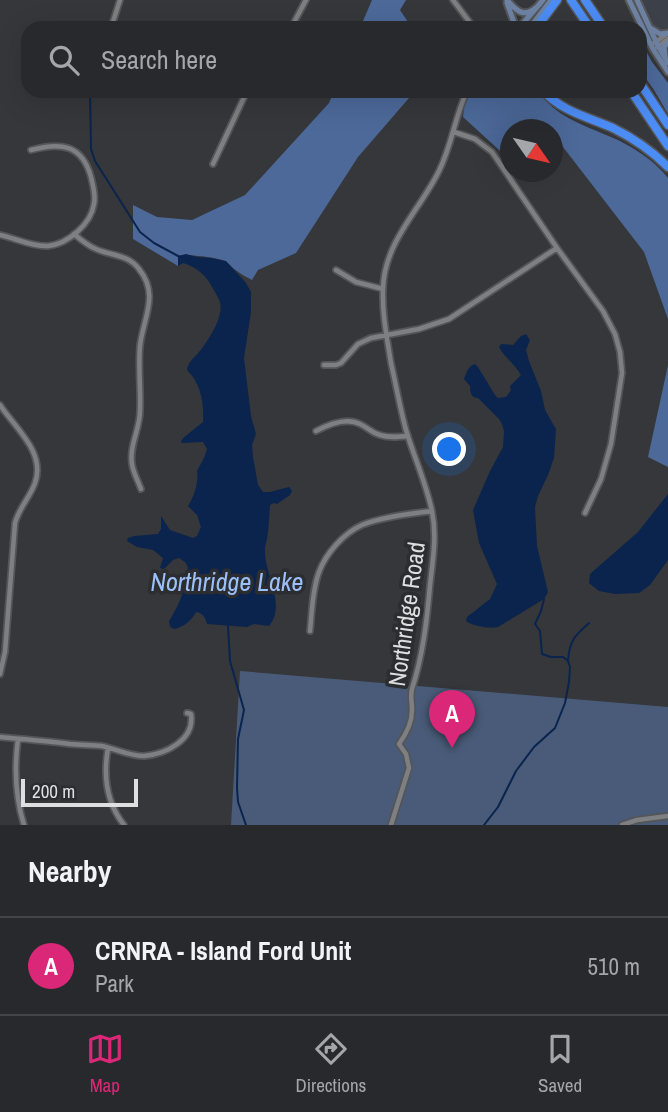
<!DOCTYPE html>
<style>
body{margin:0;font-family:"Archivo Narrow",sans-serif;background:#303134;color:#f1f3f6}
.compass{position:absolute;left:500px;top:119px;width:63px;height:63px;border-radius:50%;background:#28292c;box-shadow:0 7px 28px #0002;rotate:124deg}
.scale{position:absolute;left:21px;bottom:18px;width:117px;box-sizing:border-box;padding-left:7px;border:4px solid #dedfe1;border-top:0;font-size:19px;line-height:24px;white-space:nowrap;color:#dedfe1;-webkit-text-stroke:5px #2b2d30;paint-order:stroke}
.you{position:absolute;left:450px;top:450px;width:24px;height:24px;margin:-18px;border:5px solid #fff;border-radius:50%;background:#1a73e8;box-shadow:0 0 0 10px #1a73e833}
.badge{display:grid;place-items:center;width:46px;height:46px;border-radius:50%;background:#db2777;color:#fff;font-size:23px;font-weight:700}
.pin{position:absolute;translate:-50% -58px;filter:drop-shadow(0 2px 4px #0008)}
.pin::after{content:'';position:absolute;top:37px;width:24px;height:21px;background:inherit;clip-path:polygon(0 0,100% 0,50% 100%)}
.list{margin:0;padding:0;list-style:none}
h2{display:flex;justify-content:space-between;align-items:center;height:91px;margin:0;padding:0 28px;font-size:30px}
h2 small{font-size:23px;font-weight:400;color:#a5a6a9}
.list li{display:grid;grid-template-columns:46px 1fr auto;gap:21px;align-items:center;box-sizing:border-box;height:98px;padding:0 28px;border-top:2px solid #444548}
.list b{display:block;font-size:26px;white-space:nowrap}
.list p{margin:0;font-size:23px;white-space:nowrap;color:#a5a6a9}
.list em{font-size:23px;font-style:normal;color:#a5a6a9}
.icon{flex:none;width:38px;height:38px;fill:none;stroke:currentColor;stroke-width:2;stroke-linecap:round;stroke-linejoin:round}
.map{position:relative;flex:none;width:668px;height:825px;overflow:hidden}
.search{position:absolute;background:#28292c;box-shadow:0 7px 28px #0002;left:21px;right:21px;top:21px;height:77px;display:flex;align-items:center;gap:18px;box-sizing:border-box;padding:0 24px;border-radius:21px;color:#a5a6a9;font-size:26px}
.sheet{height:189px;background:#28292c}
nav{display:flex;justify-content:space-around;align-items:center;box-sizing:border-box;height:98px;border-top:2px solid #444548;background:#28292c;font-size:19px;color:#a5a6a9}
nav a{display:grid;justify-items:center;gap:4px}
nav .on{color:#db2777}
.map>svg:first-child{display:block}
.built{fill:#3c4149}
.green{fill:#495b78}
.forest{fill:#4c6999}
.water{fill:#0a244e}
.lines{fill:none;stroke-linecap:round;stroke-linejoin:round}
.stream{stroke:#0a244e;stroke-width:2}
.street-casing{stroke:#535557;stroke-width:8}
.secondary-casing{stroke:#535557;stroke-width:9}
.highway-casing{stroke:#535557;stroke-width:11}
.street{stroke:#7d7f82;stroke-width:4.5}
.secondary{stroke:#6e83a4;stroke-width:5}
.highway{stroke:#4c8cf5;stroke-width:8}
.labels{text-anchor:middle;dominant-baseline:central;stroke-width:7;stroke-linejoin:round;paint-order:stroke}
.street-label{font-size:24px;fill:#dedfe1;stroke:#2b2d30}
.water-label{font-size:26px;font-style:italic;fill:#9cc0fa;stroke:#2b2d30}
</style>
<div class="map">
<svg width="668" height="825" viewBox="0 0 668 825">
<rect width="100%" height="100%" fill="#35373a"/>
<path class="built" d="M627,0H668V36L648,49Z"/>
<path class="green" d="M240,671L668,707V825H231Z"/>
<path class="forest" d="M372,0H406L400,10L412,28H360Z
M640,40L652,62L668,83V114L654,90L640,70Z
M334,91H435L409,98L358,157L296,253L258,270L252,280C247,277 242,275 237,271C232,268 229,263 224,261C216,257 186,254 178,256V266L133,239V205L157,217L192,220L245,195L329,103Z
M439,91H457L465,100L471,91H539C553,116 586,126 611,137C632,146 654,160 668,178V319L644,252L553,134L552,130L547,128L545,130H510V160L463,117L465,100Z
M668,365V467L648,457Z"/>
<path class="water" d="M186,254L197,257L211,258L226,261L246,283L251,292V312L244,358L251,416L256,434L252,445L253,457L258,485L263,492H270L289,487L292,491L290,495L277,504L274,503L270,505C269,516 269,528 267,539C266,544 265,545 265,550C264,575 287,604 269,626L254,624L247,627L207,624C205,617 203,613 196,612C191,621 185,626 175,629L170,627L169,621C182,600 184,591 188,567L185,562L179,558L173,560L164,569L160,568L163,558L153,550L137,547L127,541L128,538L134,536L158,534L161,529V516L170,530L193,538L197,536L201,527L197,515L188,506C194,497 199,481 197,471L204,458L207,449L203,442L182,443L181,442L183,438L203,422C204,402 201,384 187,370C188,362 193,359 199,352C208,341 224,317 220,302C218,297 215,292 212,287C207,276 195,266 183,263L178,266V256Z
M526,334L530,340L526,350L529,361L541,391L545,410L556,429L554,458L548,475L538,496L535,507L537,546L548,592L544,599L498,627C491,629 472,626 466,621L467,617L490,599L497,584L479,543L473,510L490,471L503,447L504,431L502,424L499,419L478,398C471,398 470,392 470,386L464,379C466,374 468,366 475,364L478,367L495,395L498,398L506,397L511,390L510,386L521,375C515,364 504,357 499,347L501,344L513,345L521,336Z
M668,494V560L650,585L639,593L615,594L599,591L589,583L590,574L638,532Z"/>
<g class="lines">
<path class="stream" d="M90,91L91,149L95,161L140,232L154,243L178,256
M228,626L230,661L244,710L238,739L237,788L238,802L246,825
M568,660C570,639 575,636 589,623
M484,825L498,807L516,771L534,747L555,728L565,703L569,682L570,667L568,661L563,657H551L542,654L540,631L535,624L541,611L544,599"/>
<g class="street-casing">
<path id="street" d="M453,0L474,28
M111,28L120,0
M291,28L306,0
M651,45L667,34
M657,47L668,39
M454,132L475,139L492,152L557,248L603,311L615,334L620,352L622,373L611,444L601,479L585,513
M213,164L247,91
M74,234C81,240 88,246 96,249C111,256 128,254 139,269C160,295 143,318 140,346C138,368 141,389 140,411C140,429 129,446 132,464C133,472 138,481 141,489
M0,235C15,238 32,247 48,246C68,244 91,224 94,204C96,195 93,186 91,177C82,144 60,142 31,150
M336,270L356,282L383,289
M324,365H336L341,363L358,344L371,338L419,329L449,319L557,248
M0,405C15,428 46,452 35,483C30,497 19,508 15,523L5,652L0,674
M316,431C329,424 346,417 360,424C367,427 372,433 380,435C389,438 398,437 408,436
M310,631C312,612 312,591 319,572C326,553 344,533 362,525C379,518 414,513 432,511
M0,737C23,739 47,741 70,744C81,745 92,745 102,746C116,749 130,756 144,756C166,754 195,740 191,714L187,713
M18,739C14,769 15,796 24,825
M108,748C103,776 106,802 124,825
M391,825L409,768L406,754L399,744C407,733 412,723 412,710C412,702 410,696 412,689C423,655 427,620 430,585C433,559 437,536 432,511C426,483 414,457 406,430C400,408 396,385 391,363C387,338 382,314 383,289C384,242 420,210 439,171C452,145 455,116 467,91
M622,825L637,820L668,816"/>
</g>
<g class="secondary-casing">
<path id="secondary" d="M507,0C518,13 526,19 540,4
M629,0L653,49L668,72
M637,0L658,46L668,63
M507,3L516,28
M532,25L551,0
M519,28L543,0
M652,29L660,34L668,33
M665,56L664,47L668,42"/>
</g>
<g class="highway-casing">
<path id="highway" d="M571,0L590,28
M585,0L604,28
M529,28L532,25
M538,28L542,20L557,0
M640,83L668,125
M544,91C560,111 591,118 613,128C633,138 652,151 668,167
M631,91L668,146"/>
</g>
<use href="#street" class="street"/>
<use href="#secondary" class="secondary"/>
<use href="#highway" class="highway"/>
</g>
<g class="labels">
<g class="street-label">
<text transform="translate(406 614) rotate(-82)">Northridge Road</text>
</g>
<g class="water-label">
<text x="227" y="581">Northridge Lake</text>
</g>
</g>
</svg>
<svg class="compass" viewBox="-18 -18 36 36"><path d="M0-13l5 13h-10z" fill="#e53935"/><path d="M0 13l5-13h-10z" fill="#a5a6a9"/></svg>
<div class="scale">200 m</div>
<div class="you"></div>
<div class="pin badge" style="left:452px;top:748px">A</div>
<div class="search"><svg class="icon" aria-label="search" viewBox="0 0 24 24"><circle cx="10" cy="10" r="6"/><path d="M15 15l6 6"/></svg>Search here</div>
</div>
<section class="sheet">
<h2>Nearby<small></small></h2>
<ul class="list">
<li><span class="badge">A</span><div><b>CRNRA - Island Ford Unit</b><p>Park</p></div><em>510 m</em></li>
</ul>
</section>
<nav>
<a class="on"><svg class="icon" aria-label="map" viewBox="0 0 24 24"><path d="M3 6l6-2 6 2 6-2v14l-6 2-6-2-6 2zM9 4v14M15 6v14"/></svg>Map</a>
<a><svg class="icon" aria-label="directions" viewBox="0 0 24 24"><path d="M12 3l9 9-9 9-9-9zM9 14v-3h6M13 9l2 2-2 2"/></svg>Directions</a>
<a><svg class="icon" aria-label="saved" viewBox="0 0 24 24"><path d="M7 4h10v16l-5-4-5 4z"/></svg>Saved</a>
</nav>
